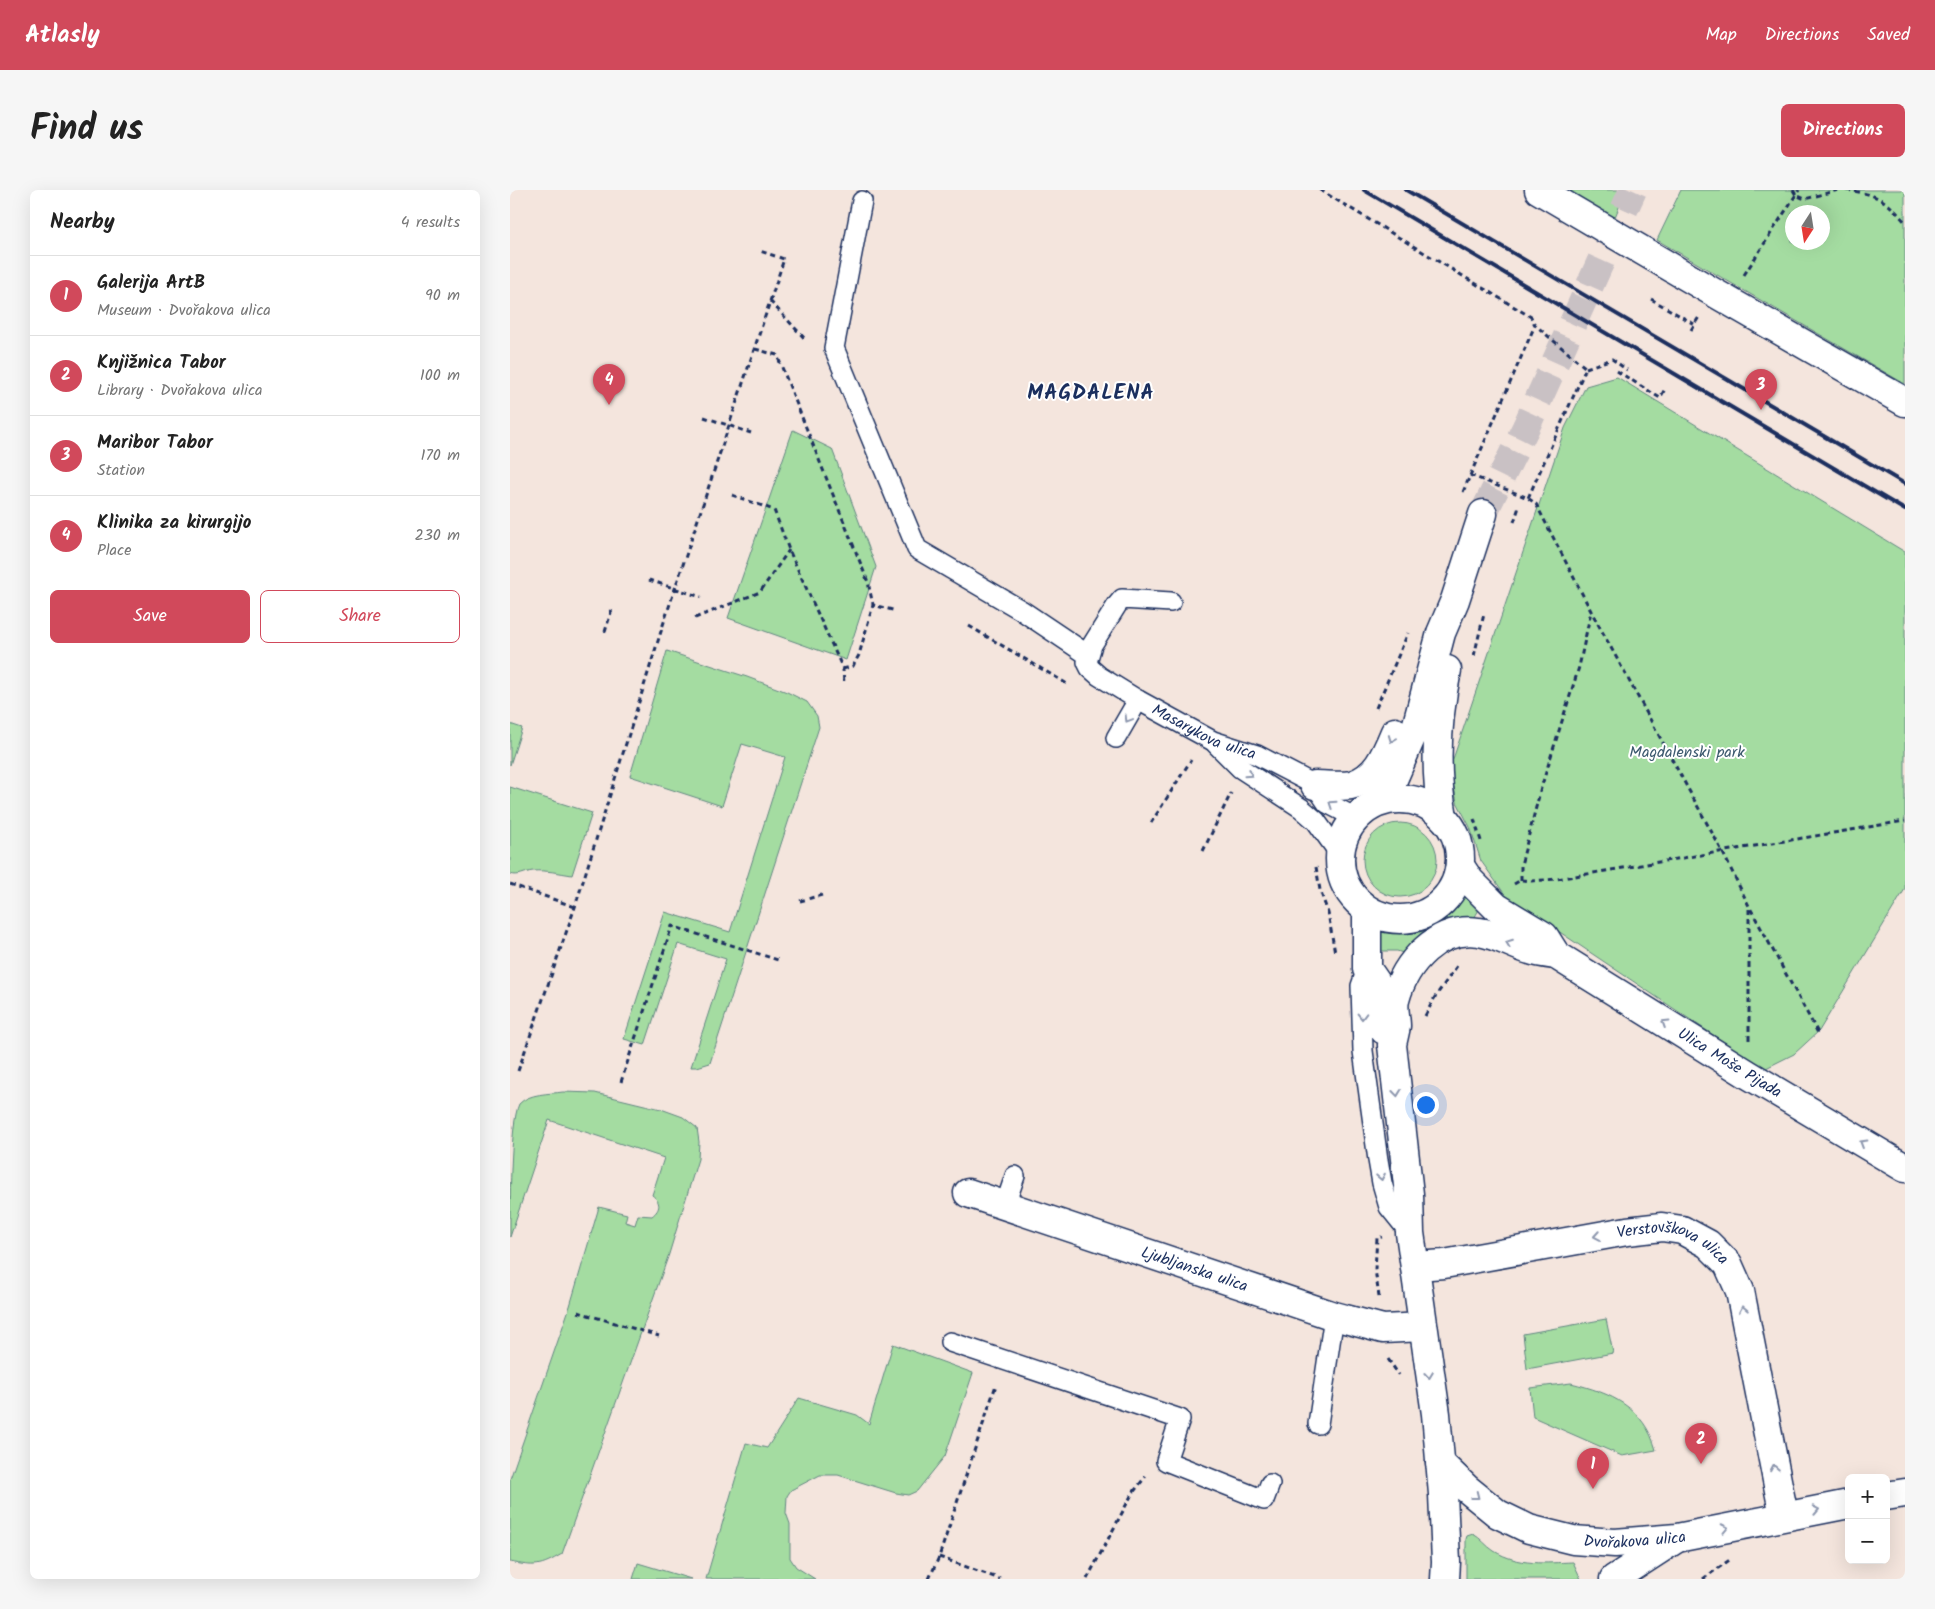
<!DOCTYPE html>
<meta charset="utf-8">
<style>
body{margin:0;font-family:Kalam,sans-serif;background:#f6f6f6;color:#222}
.controls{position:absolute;right:15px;bottom:15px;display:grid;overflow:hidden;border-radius:8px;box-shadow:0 5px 20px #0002}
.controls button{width:45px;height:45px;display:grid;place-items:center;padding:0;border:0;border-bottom:1px solid #e0e0e0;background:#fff;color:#222;font:25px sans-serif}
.compass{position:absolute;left:1275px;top:15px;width:45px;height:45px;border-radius:50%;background:#fff;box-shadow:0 5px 20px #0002;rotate:192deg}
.you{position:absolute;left:915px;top:914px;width:18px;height:18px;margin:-12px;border:4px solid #fff;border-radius:50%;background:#1a73e8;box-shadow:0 0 0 8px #1a73e833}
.badge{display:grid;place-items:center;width:32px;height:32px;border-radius:50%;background:#d1495b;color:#fff;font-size:16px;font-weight:700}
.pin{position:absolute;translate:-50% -41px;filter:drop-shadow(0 1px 2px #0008)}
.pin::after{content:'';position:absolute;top:26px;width:18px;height:15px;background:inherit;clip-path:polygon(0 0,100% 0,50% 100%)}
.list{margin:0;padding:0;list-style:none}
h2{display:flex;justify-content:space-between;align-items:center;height:65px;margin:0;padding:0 20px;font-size:21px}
h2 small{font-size:16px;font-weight:400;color:#767676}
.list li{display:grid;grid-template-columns:32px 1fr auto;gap:15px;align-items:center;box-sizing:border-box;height:80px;padding:0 20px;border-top:1px solid #e0e0e0}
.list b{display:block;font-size:19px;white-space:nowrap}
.list p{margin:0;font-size:16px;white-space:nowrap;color:#767676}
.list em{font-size:16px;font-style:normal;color:#767676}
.actions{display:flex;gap:10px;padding:15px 20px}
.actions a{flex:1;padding:11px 0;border:1px solid #d1495b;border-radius:8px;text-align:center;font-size:18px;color:#d1495b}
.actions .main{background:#d1495b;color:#fff}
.map{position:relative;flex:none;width:1395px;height:1389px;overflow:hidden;border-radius:8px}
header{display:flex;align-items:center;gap:30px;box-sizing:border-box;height:70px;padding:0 25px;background:#d1495b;color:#fff}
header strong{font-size:24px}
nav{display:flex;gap:28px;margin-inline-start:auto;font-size:18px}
.intro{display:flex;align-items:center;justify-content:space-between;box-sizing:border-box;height:120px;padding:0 30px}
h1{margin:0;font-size:35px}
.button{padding:12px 22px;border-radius:8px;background:#d1495b;color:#fff;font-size:18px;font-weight:700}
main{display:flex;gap:30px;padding:0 30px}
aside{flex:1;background:#fff;border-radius:8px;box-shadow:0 5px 20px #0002}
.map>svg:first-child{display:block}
.green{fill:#a4dca1;stroke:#608680;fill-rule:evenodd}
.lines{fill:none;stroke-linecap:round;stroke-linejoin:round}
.secondary-tunnel{stroke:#c9c1c4;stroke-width:28;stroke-dasharray:28 14;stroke-linecap:butt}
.lane-casing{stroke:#1b2f5e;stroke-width:22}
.street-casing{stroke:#1b2f5e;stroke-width:31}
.secondary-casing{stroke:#1b2f5e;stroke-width:31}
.path{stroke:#1b2f5e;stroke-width:3;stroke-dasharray:5 4;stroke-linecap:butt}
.lane{stroke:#fff;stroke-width:19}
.street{stroke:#fff;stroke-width:28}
.secondary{stroke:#fff;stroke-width:28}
.rail{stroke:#1b2f5e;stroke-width:4}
.oneway{stroke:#8d97ae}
.labels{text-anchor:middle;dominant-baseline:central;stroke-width:4;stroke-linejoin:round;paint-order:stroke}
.street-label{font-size:16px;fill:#1b2f5e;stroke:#fff}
.park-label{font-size:16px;fill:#3d5a6f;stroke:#fff}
.district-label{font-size:21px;font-weight:bold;letter-spacing:1px;fill:#1b2f5e;stroke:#fff}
</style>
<header>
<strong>Atlasly</strong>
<nav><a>Map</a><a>Directions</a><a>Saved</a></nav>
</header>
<div class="intro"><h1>Find us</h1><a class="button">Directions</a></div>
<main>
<aside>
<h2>Nearby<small>4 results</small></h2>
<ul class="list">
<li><span class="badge">1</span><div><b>Galerija ArtB</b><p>Museum · Dvořakova ulica</p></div><em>90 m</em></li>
<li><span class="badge">2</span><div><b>Knjižnica Tabor</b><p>Library · Dvořakova ulica</p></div><em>100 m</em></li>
<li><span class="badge">3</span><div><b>Maribor Tabor</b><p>Station</p></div><em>170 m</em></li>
<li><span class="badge">4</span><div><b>Klinika za kirurgijo</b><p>Place</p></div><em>230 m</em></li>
</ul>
<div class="actions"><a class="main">Save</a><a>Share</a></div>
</aside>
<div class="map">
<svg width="1395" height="1389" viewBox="0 0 1395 1389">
<rect width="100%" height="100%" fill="#f4e5dd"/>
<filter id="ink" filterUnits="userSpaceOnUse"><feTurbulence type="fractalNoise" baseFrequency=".02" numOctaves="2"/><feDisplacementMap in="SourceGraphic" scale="10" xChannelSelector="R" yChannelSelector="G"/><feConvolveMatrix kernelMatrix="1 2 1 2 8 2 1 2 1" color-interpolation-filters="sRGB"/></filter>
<g filter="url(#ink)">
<path class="green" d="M1051,0H1116L1103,32Z
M1171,0H1395V194L1147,50ZM1282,22H1312V52H1282Z
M1107,187L1395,362V699L1309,841L1284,864L1254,879L996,706L971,671L960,637L947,612L940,578L1055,238L1076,196Z
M283,240L322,259L366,377L336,470L218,428Z
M157,461L237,487L277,502L297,512L307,526L309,537L200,873L187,877H181L216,769L168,754L135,855L114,849L155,722L220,742L275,567L232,554L212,616L120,586Z
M0,534L12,538L0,575Z
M0,597L82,623L62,685C49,683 36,680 23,681C14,682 9,687 0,684Z
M853 670a37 37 0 1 1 74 0a37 37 0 1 1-74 0Z
M956,705L971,716L962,732L896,764L887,761H871L869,741C911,750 932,737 956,705Z
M53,902L85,903L151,919L173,927L187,938L189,952L188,969L159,1064L52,1364C30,1377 25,1377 0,1372V1289L60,1116L89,1017L117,1024L115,1032L125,1035L128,1025L142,1026C151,1019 151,1012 142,1005L154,968L39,930L0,1047C0,1019 0,933 9,914C19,903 39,904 53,902Z
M1096,1129L1103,1163L1017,1179L1013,1144Z
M383,1154L463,1183L435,1266L407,1301L398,1305L386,1303L328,1285H310L281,1300L277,1306L276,1323L280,1334V1368L286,1377L305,1389H196L236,1253L257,1258L289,1208L347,1225L359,1234Z
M1061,1193C1101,1203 1134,1217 1146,1260L1112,1266L1023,1227L1020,1198Z
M963,1344C971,1348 976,1356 984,1361C1009,1376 1035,1373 1063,1372L1071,1389H956V1349L957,1346Z
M128,1373L181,1389H123Z"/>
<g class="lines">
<path class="secondary-tunnel" d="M973,324L1016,237L1123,0"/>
<g class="lane-casing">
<g id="lane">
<path d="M352,11L324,158L407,359L511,420L578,465"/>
<path id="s1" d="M661,412L612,409L607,415L582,455L577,472L580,478L589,486L628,510L703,551L747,565L805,595L817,613L844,627"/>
<path d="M606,548L628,510"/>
<path d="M706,554L730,578L791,618L806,631L829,663"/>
<path d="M857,779L851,796L853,861L868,970L872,993L879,1017L900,1043"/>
<path d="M495,1015L505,986"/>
<path d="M440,1152L670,1229L656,1271L754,1310L760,1294"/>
<path d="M808,1234L824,1126"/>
</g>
</g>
<g class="street-casing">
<g id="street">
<path d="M1029,0L1203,102L1395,212"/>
<path id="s2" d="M458,1003L824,1126L873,1139L913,1137"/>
<path id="s3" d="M906,1076L934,1074L1117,1041L1152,1037L1172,1040L1198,1054L1218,1074L1230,1101L1274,1326"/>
</g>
</g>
<g class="secondary-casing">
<g id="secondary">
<path d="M805,595C816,595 830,597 841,595C866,589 876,564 885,542"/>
<circle cx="890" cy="669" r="60"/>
<path d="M870,611L881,594L907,534L931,443L945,410L973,324"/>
<path d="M933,627C924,579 927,528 937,480"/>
<path d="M950,676L960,691L986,717L1034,746L1046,765"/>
<path d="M857,720V779L866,792L874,840"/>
<path id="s4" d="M930,1273L956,1298L988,1324L1019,1339L1063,1350L1105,1353L1167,1348L1339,1314"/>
<path d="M1376,1306L1395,1303"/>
<path id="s5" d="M935,1389L936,1372L933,1304L926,1224L900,1043L899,1004L882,855C883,849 885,842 886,836C886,828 883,818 885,810C895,772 928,736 969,742C986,744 1003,755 1020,760C1028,763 1037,764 1046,765L1239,885L1395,978"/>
<path d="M1104,1389L1164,1350"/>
</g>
</g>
<path class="path" d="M810,0L1021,127L1025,135L1076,178L1018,308
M1283,0L1286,5L1295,9L1328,0
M1336,0C1365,4 1375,8 1395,32
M1234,85L1289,0
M1141,109L1184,134
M260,111L296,150
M1181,140L1189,127
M245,159L267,165L358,392L363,415L386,421
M1076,178L1102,169L1117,180
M1107,181L1150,208L1155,199L1154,201
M194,227L241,243
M960,285L1018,308L1026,314L1081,421L1212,661L1239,716L1308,843
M953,302L1025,135
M222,305L264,320L279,360L333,479L334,494
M1004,332L1009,317
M139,390L191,407
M185,428L250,402L279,360
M459,436L559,495
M95,442L102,419
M964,466L974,424
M333,479L343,476L349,465L363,415
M866,518L898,443
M964,629L972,654
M641,633L681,570
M693,661L721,603
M806,677L810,700L818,723L825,763
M1011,690V675L1031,598L1069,477L1081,421
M0,694L65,717
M1004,694L1011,690L1021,691L1047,689L1395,631
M290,711L312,705
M915,826L925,807L947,776
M1239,850V716
M8,881L65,717L153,435L274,69L250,61
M111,892L162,736L271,771
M869,1107L865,1079L867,1048L872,1047
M68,1122L149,1146
M878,1169L889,1185
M429,1367L490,1389
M419,1389L429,1367L486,1195
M577,1389L622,1304L636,1286
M1193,1389L1221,1369"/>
<use href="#lane" class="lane"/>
<use href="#street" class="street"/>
<use href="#secondary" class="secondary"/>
<path class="rail" d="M854,0L1395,320
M896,0L1395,294"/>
</g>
<defs><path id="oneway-chevron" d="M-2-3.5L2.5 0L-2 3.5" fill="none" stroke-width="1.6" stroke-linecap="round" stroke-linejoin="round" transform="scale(1.25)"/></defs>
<g class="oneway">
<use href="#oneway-chevron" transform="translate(618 529) rotate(121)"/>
<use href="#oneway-chevron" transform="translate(882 549) rotate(111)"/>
<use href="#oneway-chevron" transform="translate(739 584) rotate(34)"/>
<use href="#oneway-chevron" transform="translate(822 614) rotate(-146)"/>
<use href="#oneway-chevron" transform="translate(999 753) rotate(-159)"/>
<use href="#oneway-chevron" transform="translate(852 826) rotate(89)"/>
<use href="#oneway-chevron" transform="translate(1155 833) rotate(-148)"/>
<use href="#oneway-chevron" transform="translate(887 903) rotate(84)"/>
<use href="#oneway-chevron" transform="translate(1353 953) rotate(-149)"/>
<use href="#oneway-chevron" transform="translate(871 987) rotate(79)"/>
<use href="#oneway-chevron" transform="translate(1087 1046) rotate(170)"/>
<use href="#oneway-chevron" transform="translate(1233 1119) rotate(-101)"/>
<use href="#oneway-chevron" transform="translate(919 1185) rotate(83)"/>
<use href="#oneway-chevron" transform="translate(1264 1278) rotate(-101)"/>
<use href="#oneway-chevron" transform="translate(966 1306) rotate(38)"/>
<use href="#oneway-chevron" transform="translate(1306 1320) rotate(-11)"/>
<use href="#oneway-chevron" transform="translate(1215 1338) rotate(-12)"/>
</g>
</g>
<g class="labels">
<g class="street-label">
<text stroke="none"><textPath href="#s1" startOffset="260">Masarykova ulica</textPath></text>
<text stroke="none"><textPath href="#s5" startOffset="986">Ulica Moše Pijada</textPath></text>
<text stroke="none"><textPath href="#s3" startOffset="264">Verstovškova ulica</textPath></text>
<text stroke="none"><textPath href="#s2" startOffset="239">Ljubljanska ulica</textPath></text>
<text stroke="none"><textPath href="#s4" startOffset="219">Dvořakova ulica</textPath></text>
</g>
<g class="park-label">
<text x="1177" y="562">Magdalenski park</text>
</g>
<g class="district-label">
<text x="581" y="203">MAGDALENA</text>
</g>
</g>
</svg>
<div class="controls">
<button>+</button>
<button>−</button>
</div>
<svg class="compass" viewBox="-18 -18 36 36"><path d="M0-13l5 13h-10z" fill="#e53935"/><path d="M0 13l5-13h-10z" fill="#767676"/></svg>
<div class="you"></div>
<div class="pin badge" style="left:1083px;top:1299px">1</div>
<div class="pin badge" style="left:1191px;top:1274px">2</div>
<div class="pin badge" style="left:1251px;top:220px">3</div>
<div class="pin badge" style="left:99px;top:215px">4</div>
</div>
</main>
